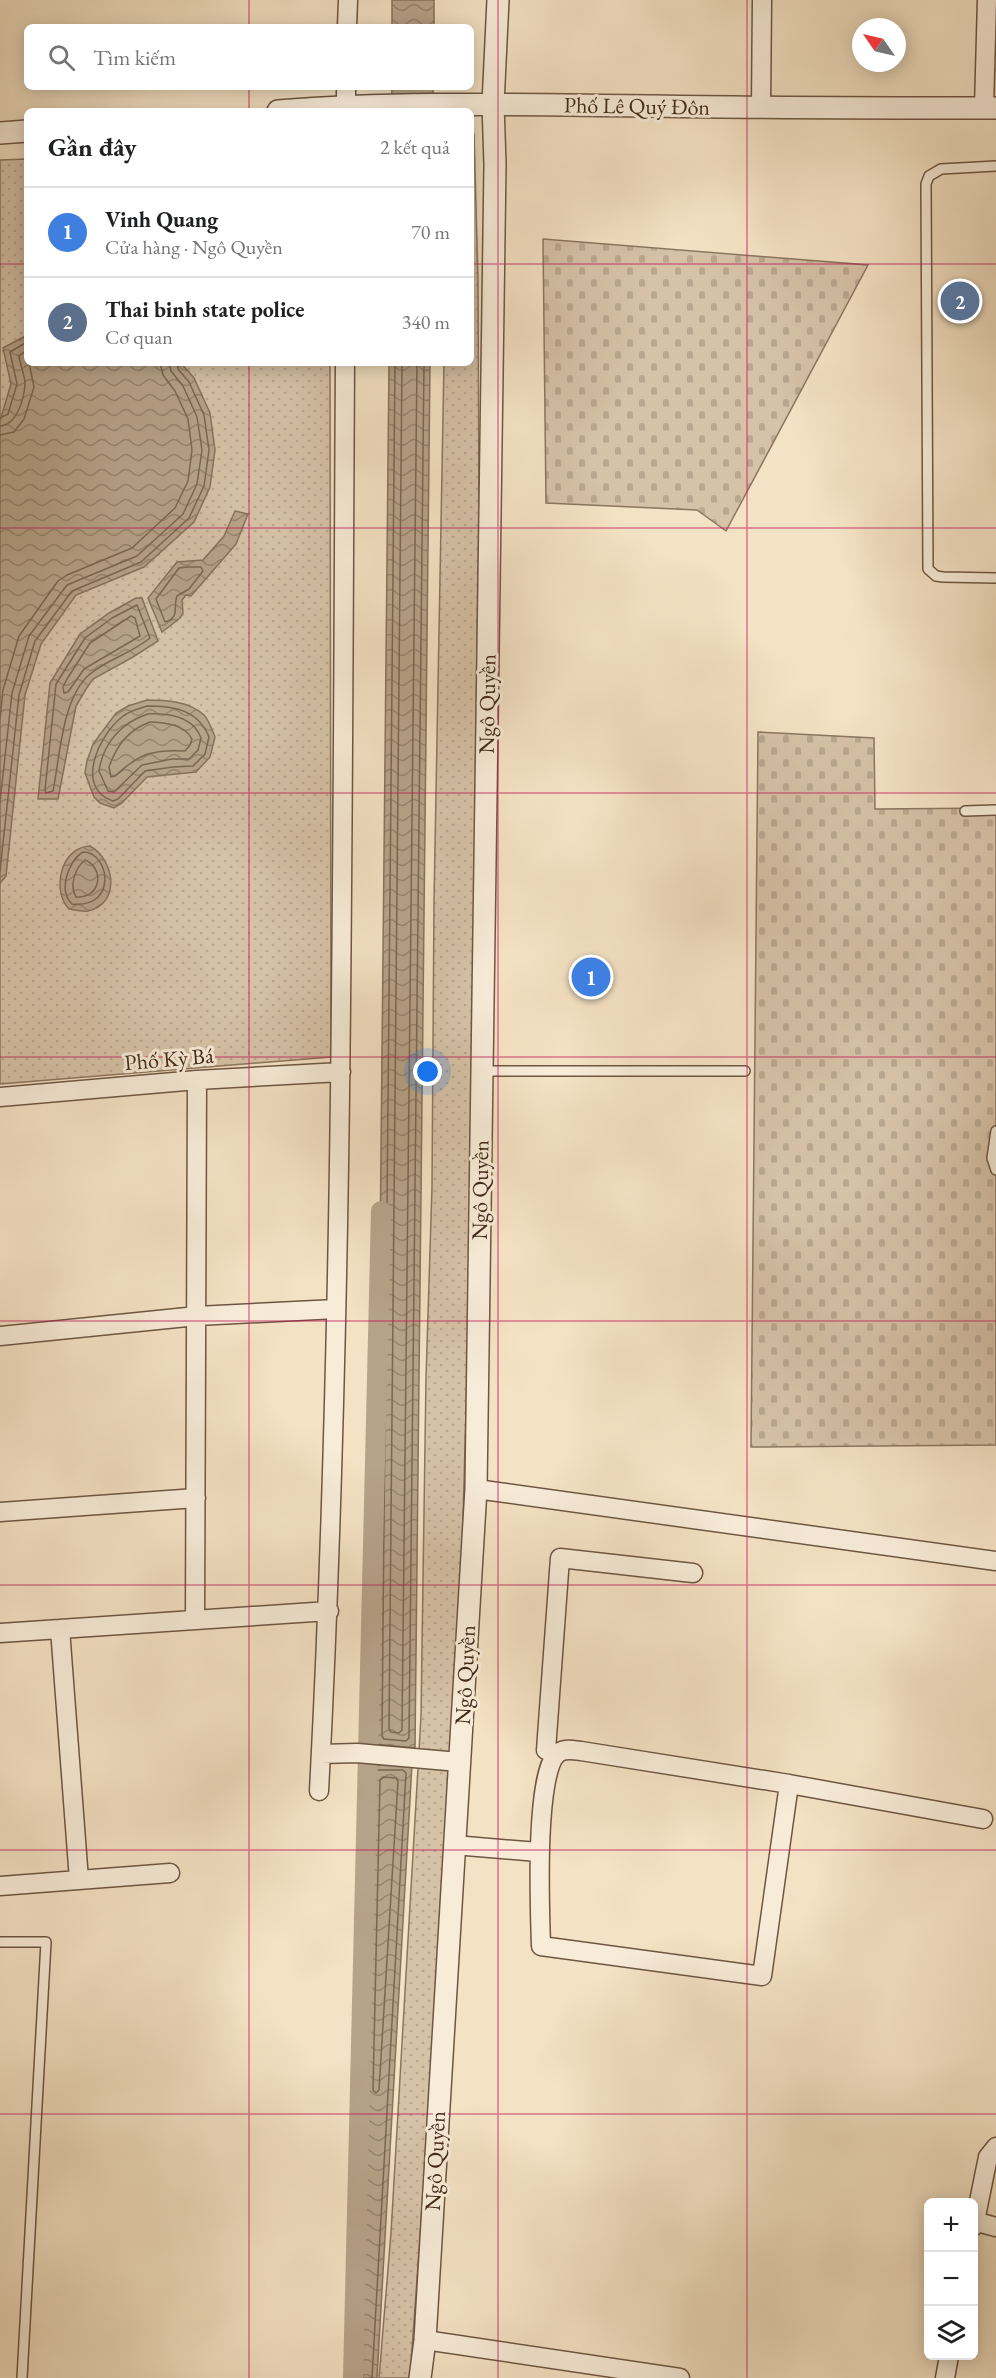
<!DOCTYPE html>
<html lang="vi">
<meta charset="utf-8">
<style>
body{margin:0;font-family:"EB Garamond",serif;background:#f2f2f2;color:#202124}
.controls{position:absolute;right:18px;bottom:18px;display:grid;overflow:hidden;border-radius:9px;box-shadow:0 3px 15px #0003}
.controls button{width:54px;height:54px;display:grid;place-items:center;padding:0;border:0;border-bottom:2px solid #e0e0e0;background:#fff;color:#202124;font:30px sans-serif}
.compass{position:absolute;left:852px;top:18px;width:54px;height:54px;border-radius:50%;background:#fff;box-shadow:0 3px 15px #0003;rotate:304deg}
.you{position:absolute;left:428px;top:1072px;width:21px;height:21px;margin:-15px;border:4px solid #fff;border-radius:50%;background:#1a73e8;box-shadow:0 0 0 9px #1a73e833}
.badge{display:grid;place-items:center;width:39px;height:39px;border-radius:50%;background:#8f2418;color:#fff;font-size:20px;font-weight:700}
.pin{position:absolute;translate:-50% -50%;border:3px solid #fff;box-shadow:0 2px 6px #0006}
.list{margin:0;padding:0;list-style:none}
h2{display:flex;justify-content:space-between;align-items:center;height:78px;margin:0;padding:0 24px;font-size:26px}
h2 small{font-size:20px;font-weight:400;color:#757577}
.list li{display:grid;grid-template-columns:39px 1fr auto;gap:18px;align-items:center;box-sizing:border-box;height:90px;padding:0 24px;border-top:2px solid #e0e0e0}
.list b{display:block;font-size:22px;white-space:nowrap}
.list p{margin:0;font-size:20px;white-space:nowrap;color:#757577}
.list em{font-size:20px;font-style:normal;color:#757577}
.icon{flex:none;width:33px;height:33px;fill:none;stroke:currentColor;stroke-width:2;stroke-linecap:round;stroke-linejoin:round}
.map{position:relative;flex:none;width:996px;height:2378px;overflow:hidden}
.search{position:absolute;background:#fff;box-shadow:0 3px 15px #0003;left:24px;top:24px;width:450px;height:66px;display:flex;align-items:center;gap:15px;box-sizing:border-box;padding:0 21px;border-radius:9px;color:#757577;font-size:22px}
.panel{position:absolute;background:#fff;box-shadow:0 3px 15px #0003;left:24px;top:108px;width:450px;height:258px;border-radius:9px}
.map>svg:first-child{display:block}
.grass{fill:url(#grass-dots);stroke:#8c755f;stroke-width:1.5}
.cemetery{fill:url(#cemetery-stones);stroke:#8c755f;stroke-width:1.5}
.water{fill:url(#water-waves);stroke:#88725b;stroke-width:1.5}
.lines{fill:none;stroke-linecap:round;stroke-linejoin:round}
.shore{stroke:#7c6650;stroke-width:1.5}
.canal{stroke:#b7a389;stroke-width:20}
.service-casing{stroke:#6e5642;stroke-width:12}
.minor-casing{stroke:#6e5642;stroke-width:21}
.tertiary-casing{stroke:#6e5642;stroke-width:24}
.service{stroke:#f8ecd9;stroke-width:9}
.minor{stroke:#f8ecd9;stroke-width:18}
.tertiary{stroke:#f8ecd9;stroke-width:21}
.grid{fill:none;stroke:#c2185b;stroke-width:1.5;stroke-opacity:0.55}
.labels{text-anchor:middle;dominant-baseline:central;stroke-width:6;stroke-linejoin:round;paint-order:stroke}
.street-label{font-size:22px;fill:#412817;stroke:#f8ecd9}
</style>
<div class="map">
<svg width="996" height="2378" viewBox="0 0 996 2378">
<defs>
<pattern id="grass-dots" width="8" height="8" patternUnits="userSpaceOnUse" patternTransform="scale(1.5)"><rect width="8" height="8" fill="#d6c2a7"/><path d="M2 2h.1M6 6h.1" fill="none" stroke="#b9a78f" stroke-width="1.8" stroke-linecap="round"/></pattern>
<pattern id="cemetery-stones" width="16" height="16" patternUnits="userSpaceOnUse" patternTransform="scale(1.5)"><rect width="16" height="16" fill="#d6c2a7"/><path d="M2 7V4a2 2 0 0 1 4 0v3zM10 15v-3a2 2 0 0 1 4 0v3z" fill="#b9a78f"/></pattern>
<pattern id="water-waves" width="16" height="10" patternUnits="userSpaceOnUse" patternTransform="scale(1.5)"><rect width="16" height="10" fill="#b7a389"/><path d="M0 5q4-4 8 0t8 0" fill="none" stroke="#96856f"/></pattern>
</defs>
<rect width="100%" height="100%" fill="#f4e2c4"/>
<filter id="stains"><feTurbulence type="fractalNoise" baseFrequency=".00333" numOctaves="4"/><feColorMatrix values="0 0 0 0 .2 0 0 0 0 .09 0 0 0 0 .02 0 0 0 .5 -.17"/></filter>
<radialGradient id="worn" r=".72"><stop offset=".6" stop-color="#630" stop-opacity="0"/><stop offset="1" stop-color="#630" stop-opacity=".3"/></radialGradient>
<path class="grass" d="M471,126L474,134L478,281L479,515L468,1339L460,1625L453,1770L410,2378H379L391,2233L421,1716L426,1378L432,1187L434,901L444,363H471Z
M27,159V363H330L331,1057L0,1084V160Z"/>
<path class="cemetery" d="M543,239L868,265L726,531L697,510L546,503Z
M758,732L874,738L875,809L996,808V1445L751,1447Z"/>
<path class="water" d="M392,0H434V27H392Z
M392,87H433V111H391Z
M27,335V363H181L194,378L210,413L215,450L210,487L194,522L144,567L76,595L41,644L25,695L6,876L0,883V421L11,384L3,348Z
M389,363H430L415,1748L375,1744Z
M235,511L248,514L236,544L191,596L186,595L182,600L183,613L180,618L162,632L148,598L177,562L203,560L224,536Z
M136,598H142L158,641L133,657L93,679L86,689L76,706L58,799H38L50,683L80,634L109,613Z
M147,700C165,700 189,701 204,715C209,720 212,730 215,737L210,757L196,772L147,777L122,803L114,808L100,803L94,797L85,773L87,761L93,744L116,713L128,706Z
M90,846C115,860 121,904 88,911C82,912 75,910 69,909C51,890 61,847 90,846Z
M367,1764H412L377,2378H345L355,2311Z"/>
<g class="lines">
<path class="shore" d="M395,363L382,1736L384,1739L406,1741L409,1738L424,363
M402,363L389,1729L391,1732L399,1733L402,1730L417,363
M0,418L8,414L17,384L10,352L27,342
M0,426C17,425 24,399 25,384C25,375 20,365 19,356L27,350
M0,435L14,432L24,419L34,387L29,363
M188,567H201L203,571L189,589L177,596C173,607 180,618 165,622L156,599L179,568Z
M137,605L150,638C132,653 108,659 90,674C62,697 60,757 53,791L46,793L45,790L56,684L85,638L112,618Z
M131,616L135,618L140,636L84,669L68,692L64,693L63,687L67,679L90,643Z
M147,706C175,706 198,710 209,737L205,754L193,766L173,767L145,771L118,799L113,801C74,788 99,735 122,717C129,711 138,709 147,706Z
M148,714C169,713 193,717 201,738L198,750L189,759H172L142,765L114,792L108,791L99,771C103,743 122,722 148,714Z
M0,719L3,690L19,636L58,581L67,575L132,548L175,508L188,481L192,450L188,419L175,391L163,375L160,363
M150,722C165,723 184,724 192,739L190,745L185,751C152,749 139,754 115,776L111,777L109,767C117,745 128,730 150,722Z
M0,802L12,693L29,636L67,585L137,556L183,514L197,484L202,450L197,417L183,386L171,371L169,363
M83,852C110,852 118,909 72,904C58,891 68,861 83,852Z
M85,860C105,868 101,899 76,897C69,886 75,868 85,860Z
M0,871L19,695L35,641L72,591L141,562L189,518L204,486L209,450L204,415L189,382L178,369L177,363
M383,1777L396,1778L398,1781L379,2090L376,2093L373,2090L380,1780Z
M351,2378L361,2311L373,1773L376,1770H403L406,1773L372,2378"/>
<path class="canal" d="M353,2378L381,1211"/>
<g class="service-casing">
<path id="service" d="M996,166L941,169L929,176L926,184L928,569L936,576L943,577L996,578
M965,811L996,810
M482,1071H745
M996,1131L992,1158L996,1170
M0,1942H46L22,2378"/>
</g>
<g class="minor-casing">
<path id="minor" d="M347,27L348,0
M761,108L762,0
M984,108L987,0
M346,111V87
M0,1097L197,1080L341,1072
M0,1336L197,1316L336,1309
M476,1489L996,1561
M0,1512L196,1498
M195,1620L197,1080
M60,1629L79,1880
M0,1633L329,1611
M321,1754L357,1753L459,1762
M557,1754L546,1750L560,1558L693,1573
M789,1784L581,1751C573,1750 565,1748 558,1753C534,1771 540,1913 541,1946L762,1976L789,1784L983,1819
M319,1791C344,1315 342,839 345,363
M454,1845L538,1852
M0,1886L170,1873
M974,2221L996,2227
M974,2226L988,2157L996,2147
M425,2340L680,2378
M945,2378L949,2356"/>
</g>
<g class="tertiary-casing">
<path id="tertiary" d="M278,111C403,101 529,105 655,106C769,108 882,108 996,108
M0,133L27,131
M420,2378L425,2340L476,1489L495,164L493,104L498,0"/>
</g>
<use href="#service" class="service"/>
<use href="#minor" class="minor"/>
<use href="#tertiary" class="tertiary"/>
</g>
<path class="grid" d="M249,0V27M498,0V2378M747,0V2378M249,87V111M0,264H27M471,264H996M249,363V2378M0,528H996M0,793H996M0,1057H996M0,1321H996M0,1585H996M0,1850H996M0,2114H996"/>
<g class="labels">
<g class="street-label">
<text transform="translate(637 106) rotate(1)">Phố Lê Quý Đôn</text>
<text transform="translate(487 704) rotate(-89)">Ngô Quyền</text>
<text transform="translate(169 1059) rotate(-5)">Phố Kỳ Bá</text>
<text transform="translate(480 1190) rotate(-89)">Ngô Quyền</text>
<text transform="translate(465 1675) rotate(-87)">Ngô Quyền</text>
<text transform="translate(435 2161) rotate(-87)">Ngô Quyền</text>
</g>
</g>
<rect width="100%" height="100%" filter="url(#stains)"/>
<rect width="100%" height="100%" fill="url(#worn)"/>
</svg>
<div class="controls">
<button>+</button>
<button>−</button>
<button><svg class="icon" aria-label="layers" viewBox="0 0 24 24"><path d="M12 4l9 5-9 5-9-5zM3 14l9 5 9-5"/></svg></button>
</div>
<svg class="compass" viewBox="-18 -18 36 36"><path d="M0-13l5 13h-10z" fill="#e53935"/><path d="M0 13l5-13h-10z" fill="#757577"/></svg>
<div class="you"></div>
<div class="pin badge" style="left:591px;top:977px;background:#3f7fe0">1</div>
<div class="pin badge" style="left:960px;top:301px;background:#5c6f8a">2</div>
<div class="search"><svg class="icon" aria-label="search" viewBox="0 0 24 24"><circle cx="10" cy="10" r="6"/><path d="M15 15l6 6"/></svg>Tìm kiếm</div>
<section class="panel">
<h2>Gần đây<small>2 kết quả</small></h2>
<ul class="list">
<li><span class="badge" style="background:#3f7fe0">1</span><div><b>Vinh Quang</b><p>Cửa hàng · Ngô Quyền</p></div><em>70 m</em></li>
<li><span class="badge" style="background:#5c6f8a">2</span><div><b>Thai binh state police</b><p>Cơ quan</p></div><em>340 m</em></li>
</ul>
</section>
</div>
